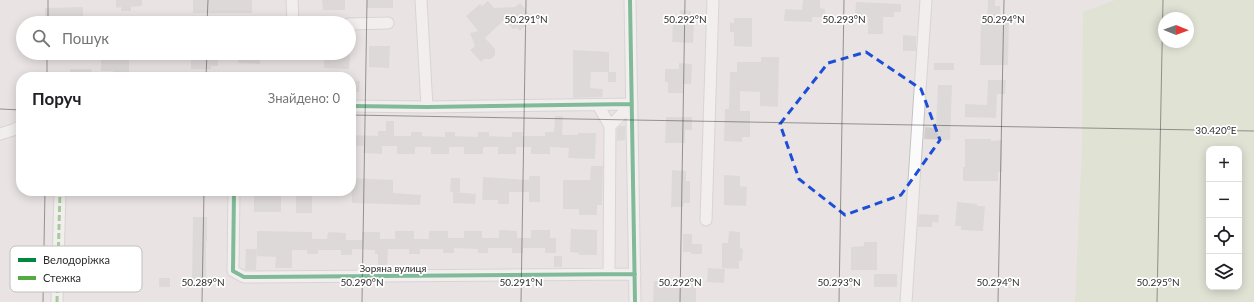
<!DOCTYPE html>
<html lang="uk">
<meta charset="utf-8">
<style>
body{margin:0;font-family:Lato,sans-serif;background:#f2f2f2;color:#202124}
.controls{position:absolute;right:12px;bottom:12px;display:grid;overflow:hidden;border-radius:8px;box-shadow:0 2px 10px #0003}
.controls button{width:36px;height:36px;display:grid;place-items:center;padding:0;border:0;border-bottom:1px solid #e0e0e0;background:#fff;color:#202124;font:20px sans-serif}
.compass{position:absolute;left:1158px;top:12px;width:36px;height:36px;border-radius:50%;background:#fff;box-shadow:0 2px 10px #0003;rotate:91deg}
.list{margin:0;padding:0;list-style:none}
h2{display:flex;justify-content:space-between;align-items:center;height:52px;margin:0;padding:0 16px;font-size:17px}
h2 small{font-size:13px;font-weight:400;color:#757577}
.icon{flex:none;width:22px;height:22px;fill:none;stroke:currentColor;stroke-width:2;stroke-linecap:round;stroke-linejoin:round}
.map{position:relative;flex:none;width:1254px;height:302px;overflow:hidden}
.search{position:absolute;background:#fff;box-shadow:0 2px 10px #0003;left:16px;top:16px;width:340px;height:44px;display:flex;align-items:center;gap:10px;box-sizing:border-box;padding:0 14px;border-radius:22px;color:#757577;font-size:15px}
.panel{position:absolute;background:#fff;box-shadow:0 2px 10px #0003;left:16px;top:72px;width:340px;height:124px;border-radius:16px}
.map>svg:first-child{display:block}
.green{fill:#d5dfc0;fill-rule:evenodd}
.building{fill:#d0cdcc}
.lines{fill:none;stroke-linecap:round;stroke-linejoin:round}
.minor-casing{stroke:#c3c2c3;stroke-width:13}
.minor{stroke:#fcfbfb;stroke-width:11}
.quiet{stroke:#54ab44;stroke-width:3;stroke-dasharray:6 3;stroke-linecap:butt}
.cycleway-casing{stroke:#fff;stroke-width:6}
.cycleway{stroke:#00873e;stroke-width:4}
.marked{fill:none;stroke:#1d4ed8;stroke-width:3;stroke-dasharray:8 5;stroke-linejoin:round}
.ticks{fill:none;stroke:#2c2c2c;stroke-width:1;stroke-opacity:0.45}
.labels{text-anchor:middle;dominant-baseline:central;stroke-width:3.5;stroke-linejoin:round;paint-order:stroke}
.street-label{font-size:10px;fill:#2c2c2c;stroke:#fff}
.key{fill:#fff;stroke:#c0c0c0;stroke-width:1}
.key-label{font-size:11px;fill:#2c2c2c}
.ticks-label{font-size:10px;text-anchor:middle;fill:#2c2c2c;stroke:#fff;stroke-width:3.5;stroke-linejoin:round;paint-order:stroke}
</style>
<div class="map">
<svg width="1254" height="302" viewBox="0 0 1254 302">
<rect width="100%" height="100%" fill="#e9e4e3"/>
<path class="green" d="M1115,0H1254V302H1075L1082,146L1083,12ZM1164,18H1188V42H1164ZM1209,149H1239V287H1209Z"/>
<path class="building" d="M116,0H142V6L131,7V11H121V7L116,8Z
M193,0H252V13H193Z
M322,0H345V10H323Z
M367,0H393V8H367Z
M803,0H820V8L825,9V17H812V22L784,21L785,9L802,10Z
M988,0H995V6H1000V19H1009L1008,65H980L981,22H987Z
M488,1L494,8L515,7L520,3L530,15L526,19L529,23L520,31L517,28L513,29L504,20L485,38L495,49V55L491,59H484L481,62L470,50L475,46L470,33L478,31L466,16L480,4L482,6Z
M856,2L901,4V12H894V17H883V34H868V17L855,16Z
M83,7V20H69V23H45V8Z
M680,10L691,11L690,24H694L693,43L672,42L673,22L679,23Z
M734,18H752V47L734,46V32H730V23H734Z
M903,35L916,36V51H903Z
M369,46H390L389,68L369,67Z
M573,50L609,52V72H591L590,88L603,89L602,97L573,98Z
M191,53H218V66H211V69H191Z
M238,53H260V64L238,63Z
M324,53H350L349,69L324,68Z
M101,54H129V73H113V71H101Z
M761,57H779L778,107L760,106V92L740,91V111H750V137H742V142L724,141L725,109H729L730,72H737V62H761Z
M679,63L692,64L691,84H683V93H668V82H665V69H679Z
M934,63H954V70H934Z
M70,69H91L92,77H70Z
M608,72H616V82H608Z
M351,80L360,81L359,92H351Z
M988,80H1006L1005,94H997L996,118L965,117V104L987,105Z
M938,85H952L950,140L924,139L925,127L936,128Z
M555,116H563L562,135H578V133H596L595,159L568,158L569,148L550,147V154H531V147H516V154H498V147H483V154H464V147H449V154H431V147H415V154H397V146H382V154L363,153L364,146H351V135L378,136V131H386V121H394V136H411V132H422V136L445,137V132H455V136L478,137V132H489V136L512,137V132H523L522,136H545V132H554Z
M666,117H692V130H685V143H665Z
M620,126H625V140L617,141V129Z
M965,139H991V141L1002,140V172H998V181H963V167H965Z
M591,166H603L602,205H597V215H579V209H563V180H590Z
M672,170L686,171V181H690V203H684L683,207H671Z
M724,175L740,176V186L747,187L746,206L724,205Z
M529,176H540V202H529V192H509V204H498V200H482L483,177L529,180Z
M351,178L393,180V193L421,195L420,205L352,203Z
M451,178H460V192H450Z
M254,191H281V212H254Z
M296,191H312V213H296Z
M453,192L476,194L475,204L453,203Z
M957,202L977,204V206H985L983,231L961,230V226H955Z
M919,214L939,215L938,223L932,222V227H918Z
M193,217H207V241H206V281H192Z
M571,229L597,230V255H579V253L570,252Z
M499,230L517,231V238H531V230H550V238H556V253H545V248H523V253H512V248H488V253H478V249L454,248V253H443V249H420V254H409V249H388L387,268H378V254H375V250L352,249V255H341V250H318V254H307V250H292V268H275L276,257L257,256V231L312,232V239H327L328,232L346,233V240H362V232H380V239H395V231H414V239H429V231H448V238H464V231H482V238H499Z
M729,231L740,232V248L743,249L742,261H739V269L722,268V243H728Z
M683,234H692V244H702V254H691V252H683Z
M864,242H877V270H851V247L864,246Z
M246,249H257L256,270H245Z
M554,256H562V267H554Z
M708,268L725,269L724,283L707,282Z
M874,274H897V287H874Z
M159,278H170V287H159Z
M654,281L696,283V302H653Z"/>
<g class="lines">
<g class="minor-casing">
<path id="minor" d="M292,0L293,23
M421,0L427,107
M630,0L635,302
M349,24L388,23
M598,105L610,126L632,104
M351,106L427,107L632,104
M0,134L13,130L21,126
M234,191L233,271L244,277L635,274
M706,220L713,0
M609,274L610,126
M57,302L60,191
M906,302L926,0"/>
</g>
<use href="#minor" class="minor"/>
<path class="quiet" d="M57,302L60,191"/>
<g class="cycleway-casing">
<path id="cycleway" d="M630,0L635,302
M351,106L427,107L632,104
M234,191L233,271L244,277L635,274"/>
</g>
<use href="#cycleway" class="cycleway"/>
</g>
<path d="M0 0H1254V302H0ZM866,52L921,89L940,140L901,195L845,215L799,179L780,124L828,63Z" fill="#e9e4e3" fill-opacity=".55" fill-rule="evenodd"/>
<path class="marked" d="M866,52L921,89L940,140L901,195L845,215L799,179L780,124L828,63Z"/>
<path class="ticks" d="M48,23V0M207,23L208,0M47,77V53M206,77L207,53M0,109L21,110M351,115L1254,131M43,302L45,191M202,302L204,191M362,302L367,0M521,302L526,0M680,302L685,0M839,302L844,0M998,302L1004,0M1157,302L1163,0"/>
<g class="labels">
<g class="street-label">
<text x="393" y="268">Зоряна вулиця</text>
</g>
</g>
<rect x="10" y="246" width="132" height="46" rx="6" class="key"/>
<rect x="18" y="258" width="18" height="4" fill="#00873e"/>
<rect x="18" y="276" width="18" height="4" fill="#54ab44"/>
<g class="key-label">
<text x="43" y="264">Велодоріжка</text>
<text x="43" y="282">Стежка</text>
</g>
<g class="ticks-label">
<text x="526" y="23">50.291°N</text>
<text x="685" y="23">50.292°N</text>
<text x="844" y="23">50.293°N</text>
<text x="1003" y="23">50.294°N</text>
<text x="1216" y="134">30.420°E</text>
<text x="203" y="286">50.289°N</text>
<text x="362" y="286">50.290°N</text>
<text x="521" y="286">50.291°N</text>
<text x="680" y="286">50.292°N</text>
<text x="839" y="286">50.293°N</text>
<text x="998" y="286">50.294°N</text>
<text x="1158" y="286">50.295°N</text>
</g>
</svg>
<div class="controls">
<button>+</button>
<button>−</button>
<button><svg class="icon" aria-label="locate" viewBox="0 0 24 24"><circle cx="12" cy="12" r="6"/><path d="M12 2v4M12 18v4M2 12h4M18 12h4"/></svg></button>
<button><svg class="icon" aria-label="layers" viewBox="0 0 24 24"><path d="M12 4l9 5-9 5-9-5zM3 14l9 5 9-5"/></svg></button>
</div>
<svg class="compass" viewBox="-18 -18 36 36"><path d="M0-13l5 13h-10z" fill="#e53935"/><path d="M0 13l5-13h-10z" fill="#757577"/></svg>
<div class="search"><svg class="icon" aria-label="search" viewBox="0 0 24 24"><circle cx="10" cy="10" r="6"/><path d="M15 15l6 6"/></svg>Пошук</div>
<section class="panel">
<h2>Поруч<small>Знайдено: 0</small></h2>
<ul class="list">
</ul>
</section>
</div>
